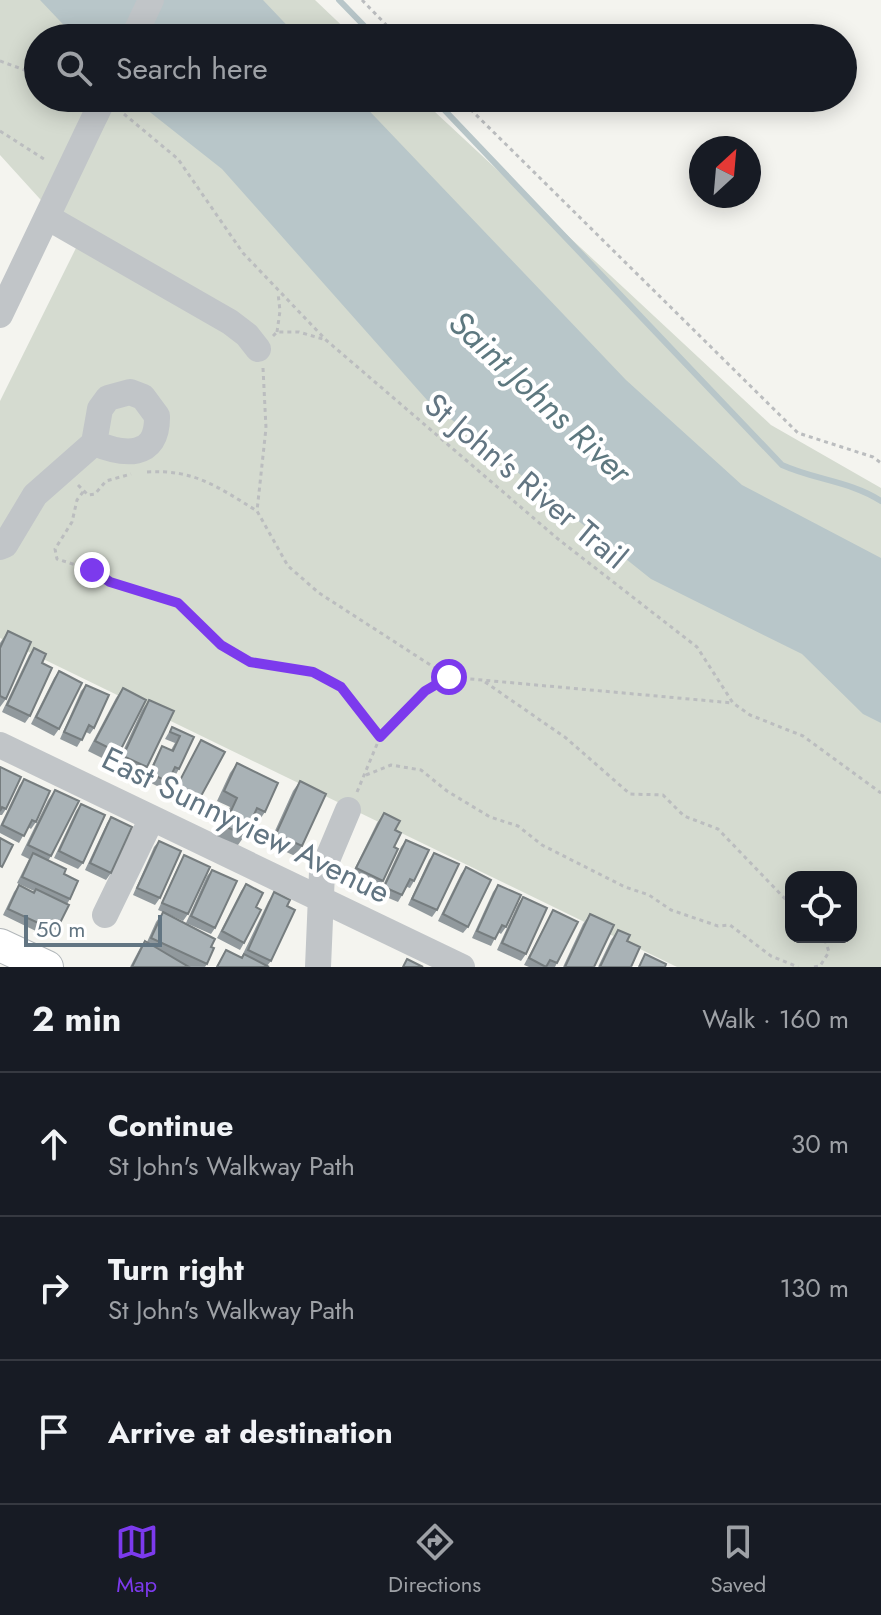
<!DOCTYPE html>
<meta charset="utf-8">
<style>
body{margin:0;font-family:Jost,sans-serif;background:#20242c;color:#f1f3f6}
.controls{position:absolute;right:24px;bottom:24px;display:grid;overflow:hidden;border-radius:16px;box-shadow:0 4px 20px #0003}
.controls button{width:72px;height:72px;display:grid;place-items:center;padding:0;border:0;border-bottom:2px solid #363941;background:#171b24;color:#f1f3f6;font:40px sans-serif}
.compass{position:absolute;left:689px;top:136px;width:72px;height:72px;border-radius:50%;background:#171b24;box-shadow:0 4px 20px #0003;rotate:26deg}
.scale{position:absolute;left:24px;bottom:20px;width:138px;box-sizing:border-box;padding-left:8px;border:4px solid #627582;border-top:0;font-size:22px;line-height:28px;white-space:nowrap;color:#627582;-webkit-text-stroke:6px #fff;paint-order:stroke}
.stop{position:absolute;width:24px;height:24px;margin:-18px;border:6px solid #7c3aed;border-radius:50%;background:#fff}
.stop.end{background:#7c3aed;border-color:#fff;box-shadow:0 2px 8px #0008}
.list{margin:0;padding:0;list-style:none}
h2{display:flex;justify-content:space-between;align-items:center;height:104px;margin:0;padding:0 32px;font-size:34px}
h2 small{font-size:26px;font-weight:400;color:#9ea1a6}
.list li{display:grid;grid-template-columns:52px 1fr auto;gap:24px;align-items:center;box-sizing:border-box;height:144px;padding:0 32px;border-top:2px solid #363941}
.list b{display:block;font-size:30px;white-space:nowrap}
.list p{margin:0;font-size:26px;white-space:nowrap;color:#9ea1a6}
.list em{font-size:26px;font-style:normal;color:#9ea1a6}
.icon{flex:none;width:44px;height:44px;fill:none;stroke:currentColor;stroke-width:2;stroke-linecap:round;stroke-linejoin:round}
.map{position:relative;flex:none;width:881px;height:967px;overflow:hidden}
.search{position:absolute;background:#171b24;box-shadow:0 4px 20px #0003;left:24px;right:24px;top:24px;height:88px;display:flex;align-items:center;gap:20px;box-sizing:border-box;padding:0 28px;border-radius:44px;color:#9ea1a6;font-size:30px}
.sheet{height:536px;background:#171b24}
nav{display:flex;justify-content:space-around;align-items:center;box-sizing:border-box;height:112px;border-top:2px solid #363941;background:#171b24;font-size:22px;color:#9ea1a6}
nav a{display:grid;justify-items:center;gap:4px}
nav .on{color:#7c3aed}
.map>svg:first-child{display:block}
.green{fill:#d5dbd0;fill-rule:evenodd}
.water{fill:#b8c6c9}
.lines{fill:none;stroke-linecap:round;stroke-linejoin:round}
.stream{stroke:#b8c6c9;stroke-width:6}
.major-casing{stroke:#b2b7ba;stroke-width:34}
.path{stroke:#bbbdbf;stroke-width:3;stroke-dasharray:4 4;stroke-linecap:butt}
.minor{stroke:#c1c5c8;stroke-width:26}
.major{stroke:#fff;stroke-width:32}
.minor-bridge{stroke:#c1c5c8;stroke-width:26}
.wall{fill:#91999d}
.building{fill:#a9b2b6;stroke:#767d7f;stroke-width:2}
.route{stroke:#7c3aed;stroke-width:10}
.labels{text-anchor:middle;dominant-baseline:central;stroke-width:8;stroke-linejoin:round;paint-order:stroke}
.street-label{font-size:32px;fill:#627582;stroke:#fff}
.water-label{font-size:34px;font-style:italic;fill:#5d787f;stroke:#fff}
</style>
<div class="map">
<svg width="881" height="967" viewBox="0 0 881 967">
<rect width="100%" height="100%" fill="#f4f4ef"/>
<path class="green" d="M0,0H315L355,38H38V98H420L771,425L881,488V967H677L0,638V401L79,242L0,155ZM791,877H851V937H791Z"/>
<path class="water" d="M40,0H263L299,38H76Z
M132,98H357L626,380L742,485L881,558V723L863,714L802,654L651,579L427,400L222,169Z"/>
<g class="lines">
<path class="stream" d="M339,0L376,38
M433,98L782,465C815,480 850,481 881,501"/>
<g class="major-casing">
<path id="major" d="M0,945L47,967"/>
</g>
<path class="path" d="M362,0L399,38
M0,61L38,75
M459,98L798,433L873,457L881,463
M124,114L178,159L243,253L326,340L558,539L697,647L733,703L750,715L803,736L881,793
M0,131L47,161
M277,332L280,311L278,293
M273,336L277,332H299L323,339
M263,368L266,428L257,511L288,566L319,593L449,677L733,703
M147,472C194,469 218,487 257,511
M78,485L88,495L95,494L106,481L131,474
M83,492L77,500L72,522L55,549L57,559L92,570L110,582L178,603L221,645L250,662L313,672L341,687L380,737
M485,682L566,738L630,794L663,795L684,816L718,829L791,905
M366,775L391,765L421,770L447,791L490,817L518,826L542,845L625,887L649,895L671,910L718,926L730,925L771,956L798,967
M357,792L380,737L425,691L449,677
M814,967L820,966L829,952L824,937"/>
<path class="minor" d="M133,38L151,0
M47,217L230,322L247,335L258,349
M0,315L96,114
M0,547L5,545L35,495L94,443L100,409L108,398L130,392L143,397L157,416C158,460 123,455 94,443
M0,745L462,967
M105,915L152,818
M318,967L322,872L348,810"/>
<use href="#major" class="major"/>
<path class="minor-bridge" d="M96,114L104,98"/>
</g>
<path class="wall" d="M8,631L6,699L0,707V643Z
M34,648L42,663L30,716L25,723L2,712L29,655Z
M59,671V729L54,736L31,724L54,678Z
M86,685L94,728L90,734L86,732L77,747L60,739L81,691Z
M123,688L119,753L112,763L88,751L116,698Z
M149,700L147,767L140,777L116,766L142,710Z
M172,727L194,737L179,769L175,776L171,775L163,789L145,780L158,753L162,746L171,750L175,743L165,739Z
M201,740L200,798L196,805L173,793Z
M237,763L265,812L258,822L252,819L245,835L238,845L217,836L230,807L217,801L230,773Z
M0,767L6,809L2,815H0Z
M24,779L36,822L31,829L28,827L19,843L0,833V826L19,786Z
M300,781L302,846L295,856L269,844L293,791Z
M55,790L51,856L48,861L64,874L70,899L67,904L60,923L56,930L50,927L44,935L3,915L14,892L19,885L34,892V891L17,883L29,859L21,855L48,800Z
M81,804L83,863L78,869L54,858L76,811Z
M384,813L395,830L394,847L383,881L376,891L350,878L377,823Z
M111,817V873L106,880L85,870L107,823Z
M406,840L414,881L410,888L407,887L398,902L379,894L401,847Z
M159,841L160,898L155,905L133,895L154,847Z
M434,853L437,910L432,917L408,905L429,860Z
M184,855L188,914L183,921L168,914L211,947L207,964L205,967H130L140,948L145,941L147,942L156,922L163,912L158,910L180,862Z
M466,867L468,927L463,933L438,921L461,874Z
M212,870L215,928L211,934L186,923L207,876Z
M246,884L256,907L244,943L240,950L217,938L241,891Z
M498,885L506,927L501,934L498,932L491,946L472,938L493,892Z
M274,892L287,906L271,961L267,966L269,967H216L226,950L241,958L268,902Z
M523,897L526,954L521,961L497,950L518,904Z
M553,910L557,963L555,967H529L524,965Z
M590,914L594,967H563L583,924Z
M618,930L627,941L631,967H598L611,940Z"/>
<path class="building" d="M8,631L31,642L6,699L0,696V648Z
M34,648L46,654L42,663L52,668L30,716L7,705Z
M59,671L82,683L59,729L36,717Z
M86,685L109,695L94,728L89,725L82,740L64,732Z
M123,688L146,700L119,753L95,741Z
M149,700L174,711L147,767L123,756Z
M172,727L194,737L179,769L175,767L168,782L150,773L162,746L173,751L180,736L170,732Z
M201,740L225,752L200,798L177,786Z
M237,763L278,783L265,812L257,808L245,835L224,826L237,798L224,791Z
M0,767L21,777L6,809L2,807L0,811Z
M24,779L50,791L36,822L32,820L24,836L2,825Z
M300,781L326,794L302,846L276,834Z
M55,790L79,801L51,856L28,845Z
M81,804L105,815L83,863L59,851Z
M384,813L400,821L395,830L401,833L394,847L398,849L383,881L356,868Z
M111,817L132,827L111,873L90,863Z
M0,838L13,845L2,867L0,866Z
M406,840L429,850L414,881L410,879L402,895L384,887Z
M159,841L181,851L160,898L137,888Z
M33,853L66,869L64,874L78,881L70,899L22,877Z
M434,853L459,864L437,910L412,899Z
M184,855L210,867L188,914L162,903Z
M466,867L491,880L468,927L443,914Z
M212,870L237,881L215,928L191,916Z
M246,884L263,893L256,907L261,910L244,943L222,931Z
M19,885L34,893L36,889L69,905L60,923L53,920L49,928L8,909Z
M498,885L521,895L506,927L502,925L495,939L477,931Z
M274,892L290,900L287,906L295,910L271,961L248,950Z
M523,897L547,908L526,954L502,943Z
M553,910L578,922L557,963L550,960L546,967L529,958Z
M163,912L215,939L211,947L214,948L207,964L151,938Z
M590,914L614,925L594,967H565Z
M618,930L630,935L627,941L640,947L631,967H600Z
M145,941L189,967H132Z
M226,950L242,958L244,954L269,967H217Z
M645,954L666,964L665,967H639Z
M407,959L423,967H403Z"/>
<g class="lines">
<path class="route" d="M92,570L110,582L178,603L221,645L250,662L313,672L341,687L380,737L425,691L449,677"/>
</g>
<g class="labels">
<g class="street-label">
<text transform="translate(526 481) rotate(40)">St John's River Trail</text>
<text transform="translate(246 825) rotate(26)">East Sunnyview Avenue</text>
</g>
<g class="water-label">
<text transform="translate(540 397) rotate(43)">Saint Johns River</text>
</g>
</g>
</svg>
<div class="controls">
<button><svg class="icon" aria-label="locate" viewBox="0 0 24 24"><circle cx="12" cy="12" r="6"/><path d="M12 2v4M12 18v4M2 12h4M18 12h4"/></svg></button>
</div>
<svg class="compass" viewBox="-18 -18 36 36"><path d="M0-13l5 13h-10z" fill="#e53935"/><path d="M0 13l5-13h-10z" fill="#9ea1a6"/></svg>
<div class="scale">50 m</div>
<div class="stop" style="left:449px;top:677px"></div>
<div class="stop end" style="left:92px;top:570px"></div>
<div class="search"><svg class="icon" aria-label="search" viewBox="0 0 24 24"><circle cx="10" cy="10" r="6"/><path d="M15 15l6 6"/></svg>Search here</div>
</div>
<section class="sheet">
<h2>2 min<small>Walk · 160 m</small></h2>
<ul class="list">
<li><svg class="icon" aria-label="ahead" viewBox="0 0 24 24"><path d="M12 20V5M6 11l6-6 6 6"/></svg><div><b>Continue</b><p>St John's Walkway Path</p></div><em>30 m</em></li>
<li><svg class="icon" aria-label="right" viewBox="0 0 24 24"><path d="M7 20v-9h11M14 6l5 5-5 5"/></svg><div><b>Turn right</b><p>St John's Walkway Path</p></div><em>130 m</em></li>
<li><svg class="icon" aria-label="arrive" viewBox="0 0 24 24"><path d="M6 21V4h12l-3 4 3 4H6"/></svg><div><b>Arrive at destination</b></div></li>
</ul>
</section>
<nav>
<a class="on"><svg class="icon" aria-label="map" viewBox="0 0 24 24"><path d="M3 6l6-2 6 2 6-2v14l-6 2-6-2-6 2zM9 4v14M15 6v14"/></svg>Map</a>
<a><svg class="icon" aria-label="directions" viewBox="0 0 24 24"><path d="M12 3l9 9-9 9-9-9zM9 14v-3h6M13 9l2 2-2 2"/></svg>Directions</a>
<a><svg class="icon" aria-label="saved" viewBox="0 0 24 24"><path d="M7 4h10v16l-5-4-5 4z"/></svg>Saved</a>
</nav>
